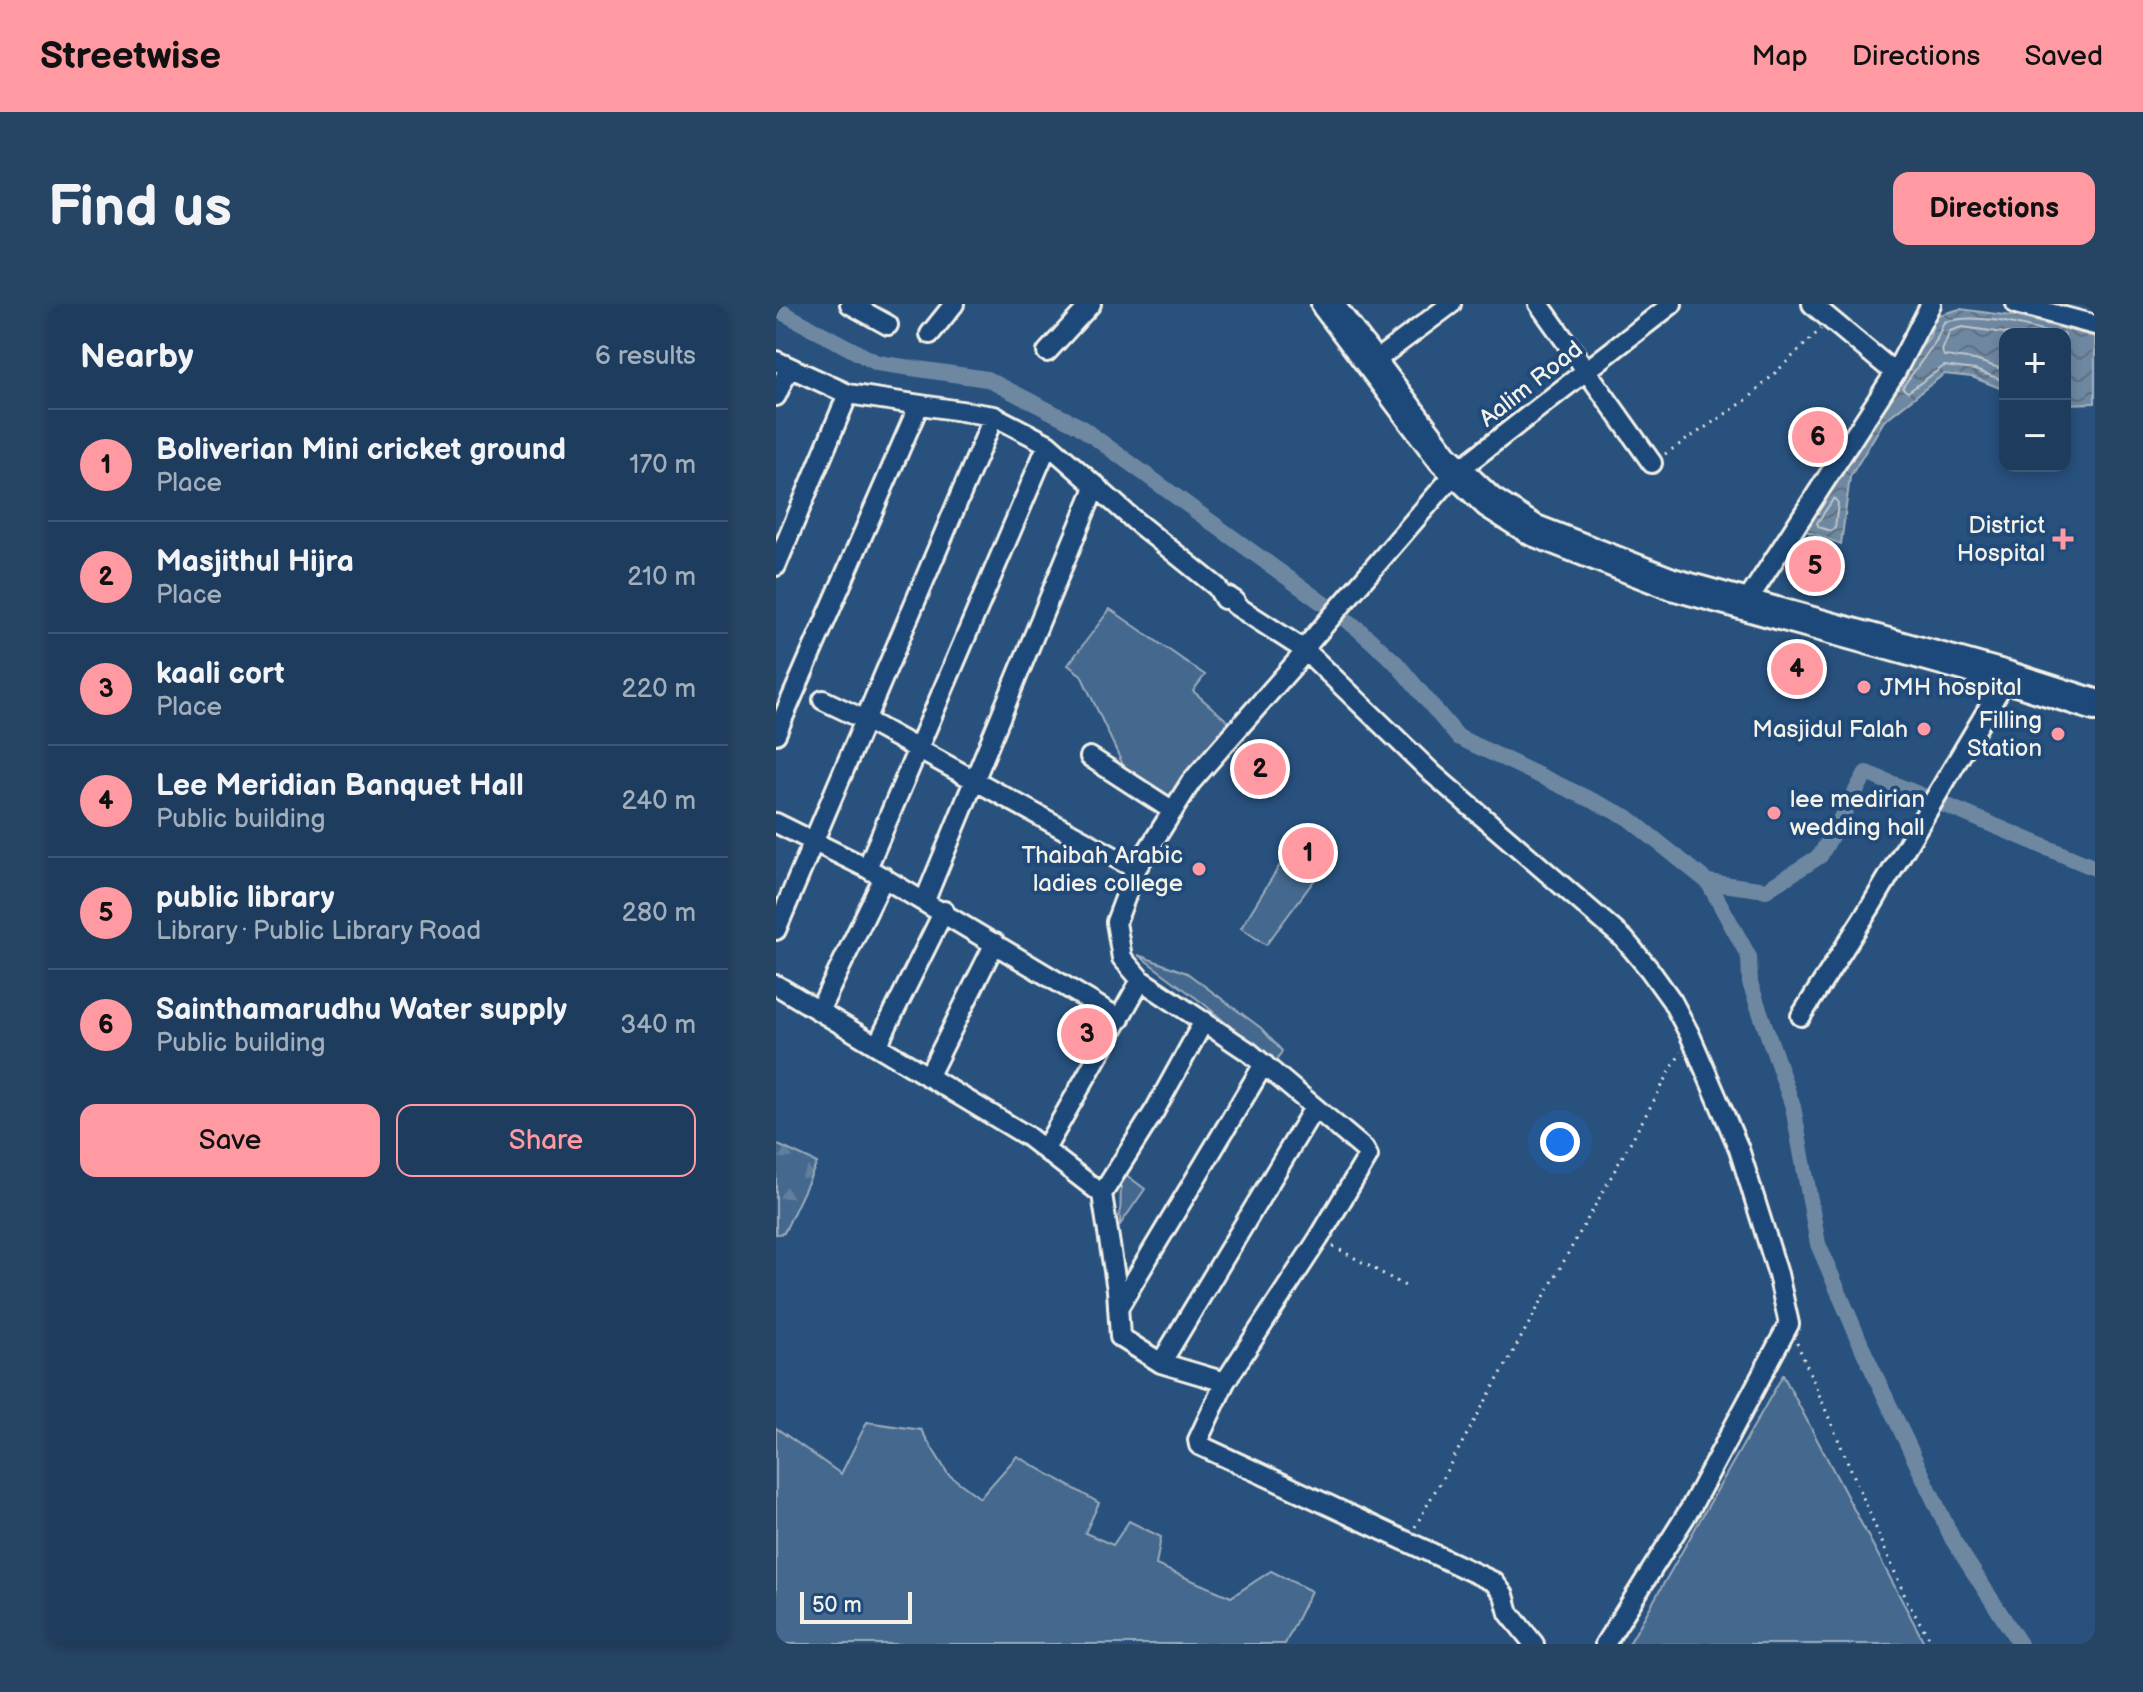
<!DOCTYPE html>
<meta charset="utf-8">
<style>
body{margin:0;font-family:"Balsamiq Sans",sans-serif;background:#264464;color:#f1f3f6}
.controls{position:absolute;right:24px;top:24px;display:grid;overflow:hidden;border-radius:16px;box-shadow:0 4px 12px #0003}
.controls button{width:72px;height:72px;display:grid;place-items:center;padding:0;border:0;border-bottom:2px solid #3c5673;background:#1e3d5e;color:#f1f3f6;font:40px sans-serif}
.scale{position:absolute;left:24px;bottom:20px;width:112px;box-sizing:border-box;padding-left:8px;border:4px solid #f4f1e8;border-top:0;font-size:22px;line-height:28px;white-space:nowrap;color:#f4f1e8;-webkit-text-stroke:6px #1f4a7a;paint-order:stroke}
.you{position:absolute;left:784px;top:838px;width:28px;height:28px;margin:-20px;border:6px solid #fff;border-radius:50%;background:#1a73e8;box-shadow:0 0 0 12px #1a73e833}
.badge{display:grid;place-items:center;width:52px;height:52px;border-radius:50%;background:#ff9aa2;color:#111;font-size:26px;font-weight:700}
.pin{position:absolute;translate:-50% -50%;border:4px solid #fff;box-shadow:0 2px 8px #0006}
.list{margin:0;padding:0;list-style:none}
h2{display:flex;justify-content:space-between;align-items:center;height:104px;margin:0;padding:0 32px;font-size:34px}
h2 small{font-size:26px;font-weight:400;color:#a1aebc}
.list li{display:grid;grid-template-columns:52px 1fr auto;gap:24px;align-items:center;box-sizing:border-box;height:112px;padding:0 32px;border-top:2px solid #3c5673}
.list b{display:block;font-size:30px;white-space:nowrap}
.list p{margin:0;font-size:26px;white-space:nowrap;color:#a1aebc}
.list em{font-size:26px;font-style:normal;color:#a1aebc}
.actions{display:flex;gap:16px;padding:24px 32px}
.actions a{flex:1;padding:18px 0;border:2px solid #ff9aa2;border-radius:16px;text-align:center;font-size:28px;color:#ff9aa2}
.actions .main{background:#ff9aa2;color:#111}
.map{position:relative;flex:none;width:1319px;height:1340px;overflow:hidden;border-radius:16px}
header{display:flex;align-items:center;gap:48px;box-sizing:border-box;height:112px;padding:0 40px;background:#ff9aa2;color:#111}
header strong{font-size:38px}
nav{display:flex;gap:44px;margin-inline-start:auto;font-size:28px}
.intro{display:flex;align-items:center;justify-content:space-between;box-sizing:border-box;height:192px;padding:0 48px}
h1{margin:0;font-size:56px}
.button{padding:20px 36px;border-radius:16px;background:#ff9aa2;color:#111;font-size:28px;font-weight:700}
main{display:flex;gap:48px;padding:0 48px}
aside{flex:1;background:#1e3d5e;border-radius:16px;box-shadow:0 4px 12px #0003}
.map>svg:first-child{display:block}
.grass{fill:#45688e;stroke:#9cacbb;stroke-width:2}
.forest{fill:url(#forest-firs);stroke:#9cacbb;stroke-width:2}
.water{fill:url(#water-waves);stroke:#a4b2be;stroke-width:2}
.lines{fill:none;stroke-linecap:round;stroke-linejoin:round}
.shore{stroke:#bec7cc;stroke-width:2}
.canal{stroke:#6e88a2;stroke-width:16}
.minor-casing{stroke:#f4f1e8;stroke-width:24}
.trunk-casing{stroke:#f4f1e8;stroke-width:36}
.path{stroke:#f4f1e8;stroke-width:3;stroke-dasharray:2 6;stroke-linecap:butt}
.minor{stroke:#1f4a7a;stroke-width:18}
.trunk{stroke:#1f4a7a;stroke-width:30}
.poi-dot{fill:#ff9aa2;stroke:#1f4a7a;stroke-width:3}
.labels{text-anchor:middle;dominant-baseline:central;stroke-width:8;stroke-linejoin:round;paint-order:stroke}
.street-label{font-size:24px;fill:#f4f1e8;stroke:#1f4a7a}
.poi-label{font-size:24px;fill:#f4f1e8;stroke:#1f4a7a;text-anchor:end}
</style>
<header>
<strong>Streetwise</strong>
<nav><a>Map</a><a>Directions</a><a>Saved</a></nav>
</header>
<div class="intro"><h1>Find us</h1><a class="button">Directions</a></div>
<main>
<aside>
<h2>Nearby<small>6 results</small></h2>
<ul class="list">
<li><span class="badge">1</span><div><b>Boliverian Mini cricket ground</b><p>Place</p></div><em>170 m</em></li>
<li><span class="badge">2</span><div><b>Masjithul Hijra</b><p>Place</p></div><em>210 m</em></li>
<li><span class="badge">3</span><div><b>kaali cort</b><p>Place</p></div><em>220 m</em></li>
<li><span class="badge">4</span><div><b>Lee Meridian Banquet Hall</b><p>Public building</p></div><em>240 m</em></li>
<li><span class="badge">5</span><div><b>public library</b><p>Library · Public Library Road</p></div><em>280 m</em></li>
<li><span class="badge">6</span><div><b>Sainthamarudhu Water supply</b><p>Public building</p></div><em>340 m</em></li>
</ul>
<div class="actions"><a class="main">Save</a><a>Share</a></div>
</aside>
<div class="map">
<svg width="1319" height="1340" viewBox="0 0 1319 1340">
<defs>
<pattern id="forest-firs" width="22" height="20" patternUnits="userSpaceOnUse" patternTransform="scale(2)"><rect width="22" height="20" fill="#45688e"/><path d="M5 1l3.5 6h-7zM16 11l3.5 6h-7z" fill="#607e9e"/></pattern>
<pattern id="water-waves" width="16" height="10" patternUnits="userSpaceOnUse" patternTransform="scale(2)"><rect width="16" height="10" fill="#6e88a2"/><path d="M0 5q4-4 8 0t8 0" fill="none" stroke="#5f6e7d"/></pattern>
</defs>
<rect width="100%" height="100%" fill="#28517e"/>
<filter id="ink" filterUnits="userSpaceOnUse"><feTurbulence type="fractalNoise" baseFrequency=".0125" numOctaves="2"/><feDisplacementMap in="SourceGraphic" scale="16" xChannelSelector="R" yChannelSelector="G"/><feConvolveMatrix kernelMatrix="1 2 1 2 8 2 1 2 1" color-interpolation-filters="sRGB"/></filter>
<g filter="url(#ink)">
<path class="grass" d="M334,305L429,371L417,387L455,420L394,493L359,474L347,461L305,371L292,361Z
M507,556L539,575L490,641L465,624Z
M362,651L411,669L485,724L506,747L501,756L495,758L428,700Z
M349,870L369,885L344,921L345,879Z
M1007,1071L1149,1340H853Z
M91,1118L145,1126L172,1170L204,1194L241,1152L323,1199L309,1229L337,1241L353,1217L385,1233L380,1261L455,1293L495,1267L535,1287L509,1340H0V1124L65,1170Z"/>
<path class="forest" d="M0,840L41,859L8,929L0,930Z"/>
<path class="water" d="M1184,5L1242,13L1319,33V99L1289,100V30H1229V86L1196,73L1168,70L1108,117L1074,173L1065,240L1027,226L1113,87L1154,32L1159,12Z"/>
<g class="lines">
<path class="shore" d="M1229,66L1199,56L1168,52L1166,47L1174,27L1186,23L1236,30
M1229,77L1199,66L1168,62L1132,88L1126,84L1160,37L1168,18C1202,8 1243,21 1277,30
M1058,194L1062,199L1059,224L1055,227L1043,223L1041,219Z"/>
<path class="canal" d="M0,5L101,59L211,75L303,122L581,324L620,359L682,433L851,513L932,578L973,653L974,679L1017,803L1042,940L1089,1050L1177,1236L1244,1340
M1169,501L1319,564
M932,578L990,586L1044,552L1090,469L1147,492"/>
<g class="minor-casing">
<path id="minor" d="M74,0L112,21
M763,0L876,159
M1036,0L1119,69
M1240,0L1319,21
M154,30L178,0
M271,48L315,0
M0,57L72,90L218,112L272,140L359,217L441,283L448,295L453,293L459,297V301L530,347L657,470L848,635L873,665L896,697L914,731L963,845L1002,970L1013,1020L914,1205L829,1340
M596,59L675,0
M0,92L13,64
M0,262L72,90
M968,302L1119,69L1155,0
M47,396L89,416L360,565
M0,430L143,101
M314,453L397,507
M0,519L91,564L344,715
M91,564L272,140
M149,596L320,181
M0,626L218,112
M0,681L251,832L326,890L341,986L344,1033L385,1059L449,1078L543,934L592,852L588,845L473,748L365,676L346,654L340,618L360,565L415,478L530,347L533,339L680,168L896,0
M43,707L108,573
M1025,712L1095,602L1231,373
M101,742L168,607
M152,773L219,639
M269,845L365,676
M326,890L379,806L428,717
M342,1004L488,760
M385,1059L538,804
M449,1078L422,1136L423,1141L718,1278L728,1291L733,1309L758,1340"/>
</g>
<g class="trunk-casing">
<path id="trunk" d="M551,0L668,155L713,198L757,226L896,280L1231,373L1319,401"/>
</g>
<path class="path" d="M889,150L972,95L1045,25
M557,942L631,983
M1021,1039L1132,1299L1157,1340
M639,1223L905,748"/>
<use href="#minor" class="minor"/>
<use href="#trunk" class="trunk"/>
</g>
</g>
<g class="poi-dot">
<path d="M1283 223h8v8h8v8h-8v8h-8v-8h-8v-8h8z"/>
<circle cx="1088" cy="383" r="8"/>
<circle cx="1148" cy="425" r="8"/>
<circle cx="1282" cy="430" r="8"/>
<circle cx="998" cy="509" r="8"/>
<circle cx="423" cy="565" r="8"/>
</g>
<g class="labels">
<g class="street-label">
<text transform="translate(755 80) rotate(-38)">Aalim Road</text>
</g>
<g class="poi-label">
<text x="1269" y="221">District<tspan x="1269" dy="28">Hospital</tspan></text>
<text x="1104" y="383" text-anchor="start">JMH hospital</text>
<text x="1266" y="416">Filling<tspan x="1266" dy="28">Station</tspan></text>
<text x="1132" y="425">Masjidul Falah</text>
<text x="1014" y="495" text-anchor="start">lee medirian<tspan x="1014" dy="28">wedding hall</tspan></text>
<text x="407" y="551">Thaibah Arabic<tspan x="407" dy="28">ladies college</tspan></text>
</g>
</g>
</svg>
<div class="controls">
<button>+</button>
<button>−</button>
</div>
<div class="scale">50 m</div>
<div class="you"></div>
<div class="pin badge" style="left:532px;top:549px">1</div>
<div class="pin badge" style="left:484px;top:465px">2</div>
<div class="pin badge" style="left:311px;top:730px">3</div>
<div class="pin badge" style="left:1021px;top:365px">4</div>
<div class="pin badge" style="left:1039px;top:262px">5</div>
<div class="pin badge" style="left:1042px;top:133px">6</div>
</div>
</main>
